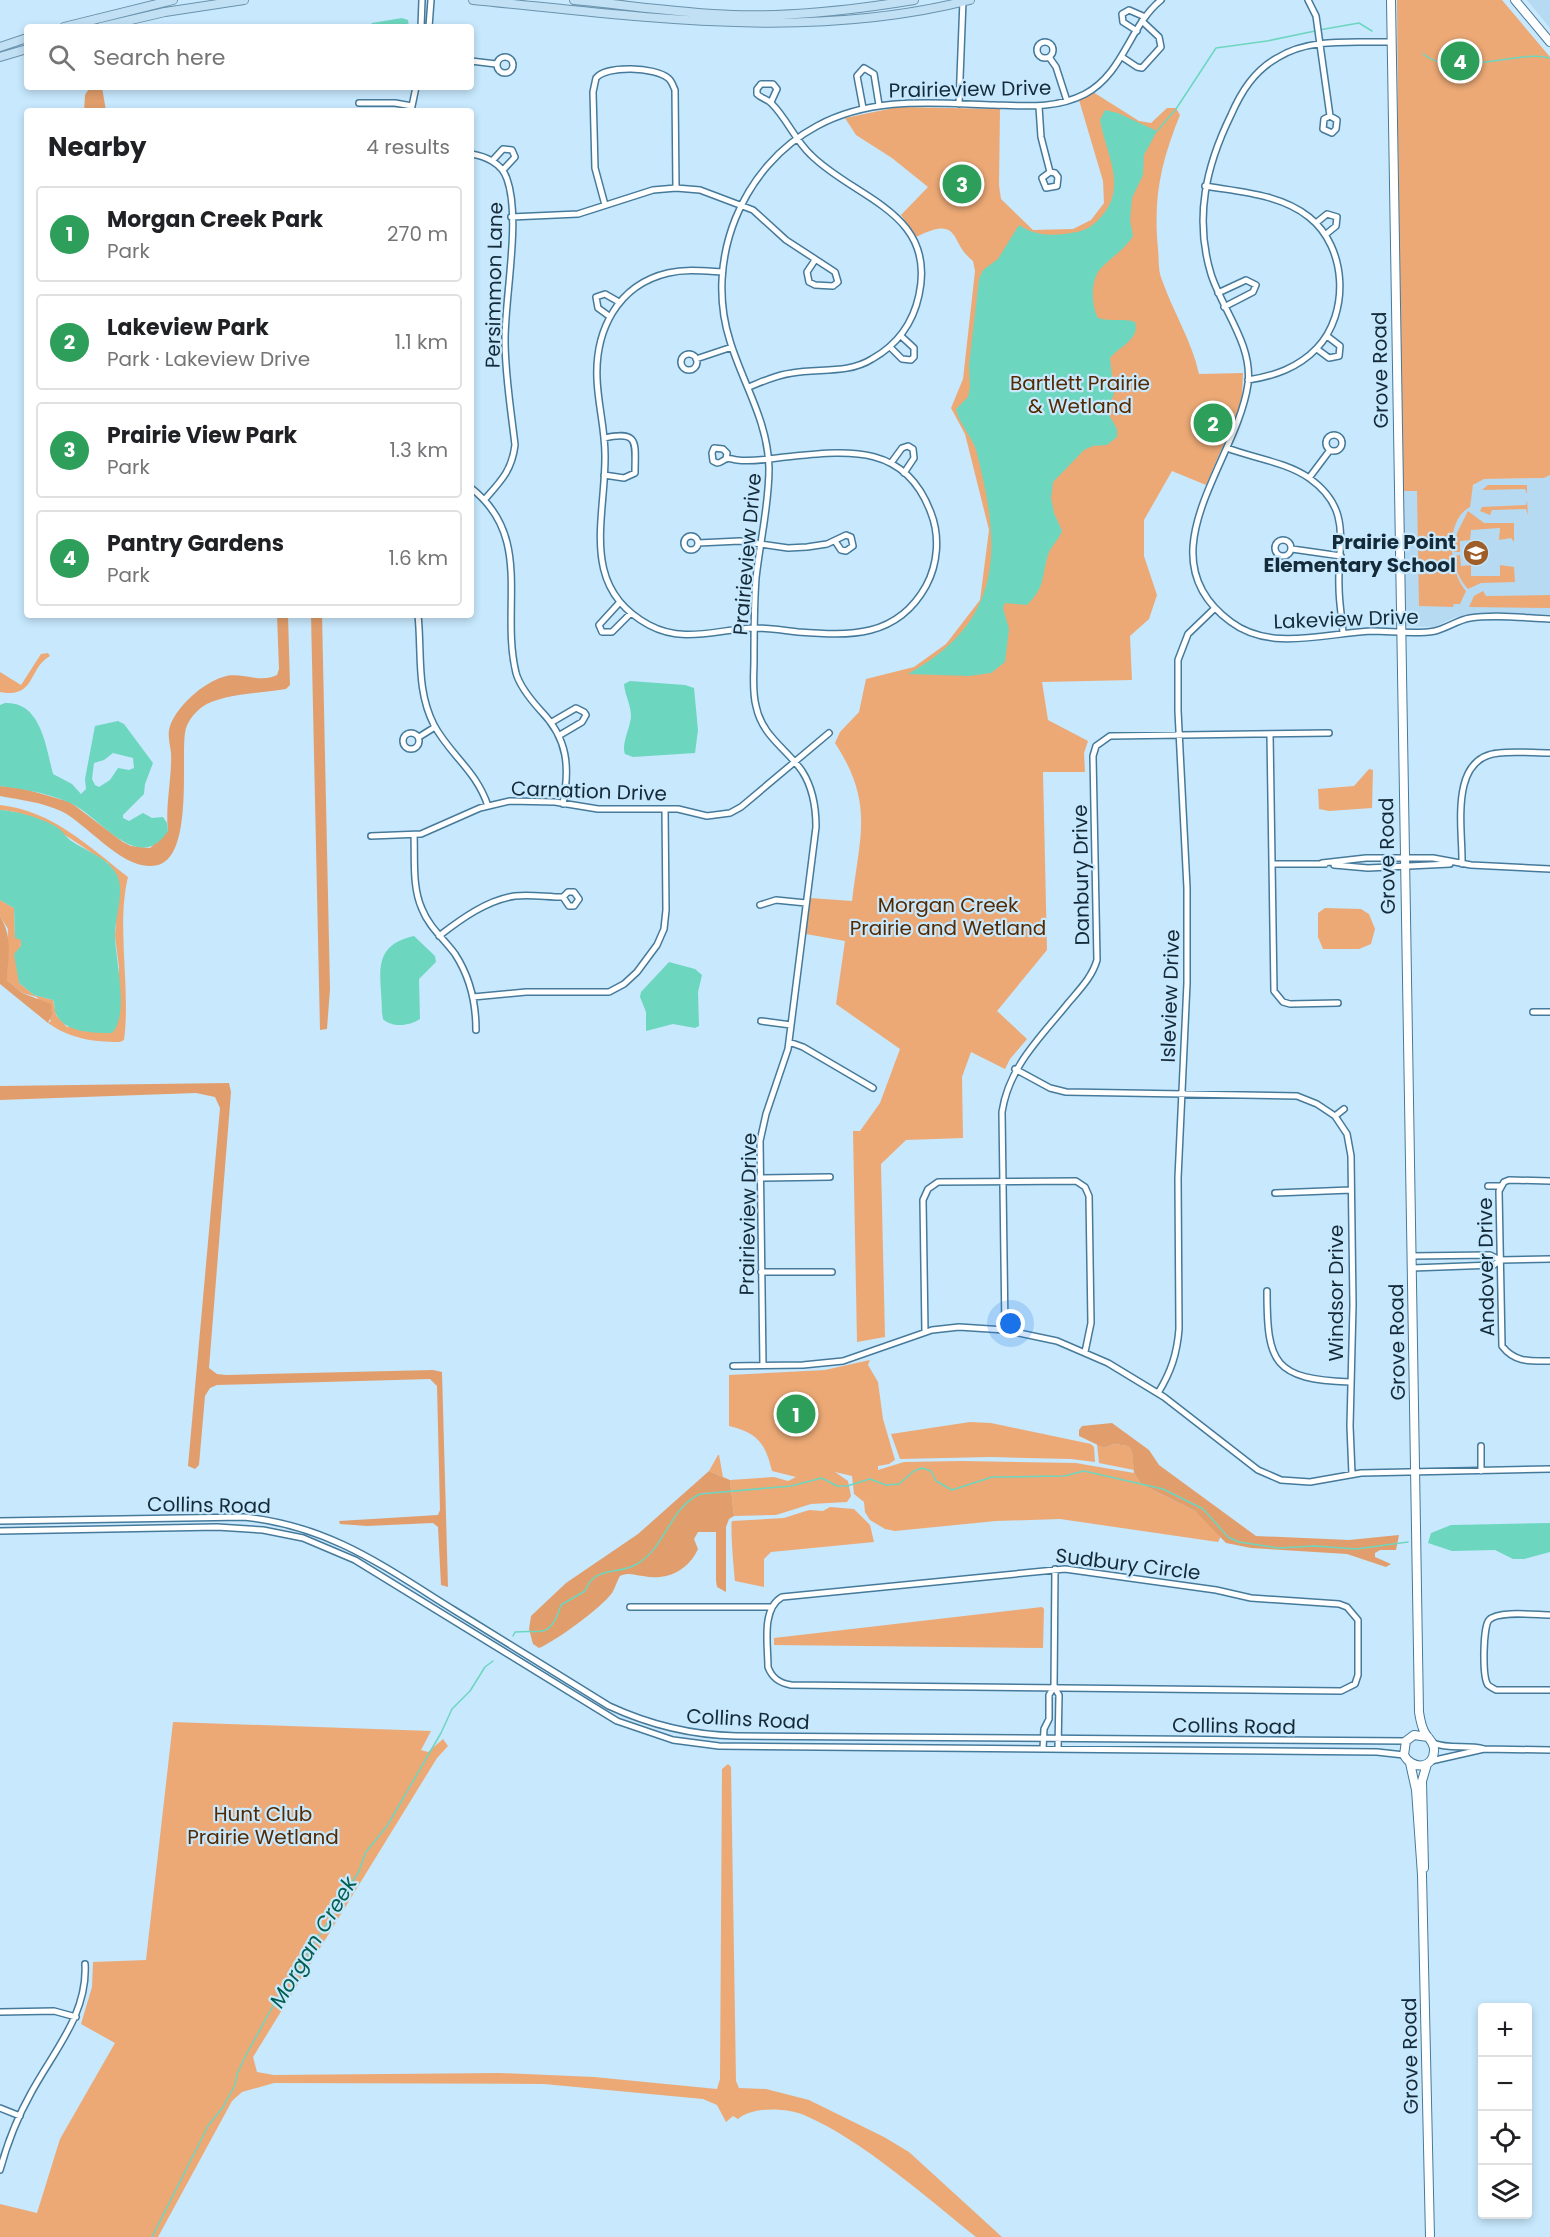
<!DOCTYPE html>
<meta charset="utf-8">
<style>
body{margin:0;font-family:Poppins,sans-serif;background:#f6f6f6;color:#202124}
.controls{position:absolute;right:18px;bottom:18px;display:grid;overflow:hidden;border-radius:6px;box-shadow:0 3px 9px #0003}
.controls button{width:54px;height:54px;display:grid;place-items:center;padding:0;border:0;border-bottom:2px solid #e0e0e0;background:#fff;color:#202124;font:30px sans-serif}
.you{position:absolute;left:1011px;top:1324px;width:21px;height:21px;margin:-15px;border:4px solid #fff;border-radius:50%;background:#1a73e8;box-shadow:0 0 0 9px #1a73e833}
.badge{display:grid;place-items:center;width:39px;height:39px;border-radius:50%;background:#ea580c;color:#fff;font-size:20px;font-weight:700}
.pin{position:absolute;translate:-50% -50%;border:3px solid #fff;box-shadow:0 2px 6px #0006}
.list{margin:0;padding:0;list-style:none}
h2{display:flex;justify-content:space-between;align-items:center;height:78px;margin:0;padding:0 24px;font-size:26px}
h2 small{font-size:20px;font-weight:400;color:#757577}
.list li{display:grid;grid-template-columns:39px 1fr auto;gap:18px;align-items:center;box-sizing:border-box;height:96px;margin:0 12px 12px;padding:0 12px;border:2px solid #e0e0e0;border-radius:6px}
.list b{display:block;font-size:22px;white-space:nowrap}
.list p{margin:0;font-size:20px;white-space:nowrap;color:#757577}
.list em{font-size:20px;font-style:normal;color:#757577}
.icon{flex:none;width:33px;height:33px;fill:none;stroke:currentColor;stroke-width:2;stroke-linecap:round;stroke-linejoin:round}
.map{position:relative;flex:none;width:1550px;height:2237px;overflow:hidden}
.search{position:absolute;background:#fff;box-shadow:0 3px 9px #0003;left:24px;top:24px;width:450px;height:66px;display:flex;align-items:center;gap:15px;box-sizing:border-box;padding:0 21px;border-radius:6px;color:#757577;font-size:22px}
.panel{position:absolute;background:#fff;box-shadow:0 3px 9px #0003;left:24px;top:108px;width:450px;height:510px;border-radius:6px}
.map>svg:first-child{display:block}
.built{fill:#b6daf2}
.green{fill:#eca976}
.forest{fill:#e19e6c}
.water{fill:#6dd6bf;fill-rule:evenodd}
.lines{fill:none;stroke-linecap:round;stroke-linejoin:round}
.stream{stroke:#6dd6bf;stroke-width:1.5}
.street-casing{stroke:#467a9b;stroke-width:8}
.secondary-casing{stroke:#467a9b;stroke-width:10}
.primary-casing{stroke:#6a93ad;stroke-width:10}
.street{stroke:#fff;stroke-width:5}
.secondary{stroke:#fff;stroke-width:8}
.primary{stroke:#c1e0f4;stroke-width:8}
.labels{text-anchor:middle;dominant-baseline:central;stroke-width:4.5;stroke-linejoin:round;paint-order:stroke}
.street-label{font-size:20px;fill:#142a38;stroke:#c7e8fd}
.park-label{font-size:20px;fill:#552a01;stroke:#c7e8fd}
.poi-label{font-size:20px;font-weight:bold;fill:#142a38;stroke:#c7e8fd;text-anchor:end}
.water-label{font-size:21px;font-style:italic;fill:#036051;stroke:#c7e8fd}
</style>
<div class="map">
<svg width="1550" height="2237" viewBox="0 0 1550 2237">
<rect width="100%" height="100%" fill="#c7e8fd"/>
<path class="built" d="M1527,0H1550V28Z
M1550,462V614H1477L1456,617L1434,627L1403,626L1401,491L1470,490L1478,481L1484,479L1544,478L1550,475Z"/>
<path class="green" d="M1397,0H1502L1550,57V475L1544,478L1484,479L1473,485L1470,507C1444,520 1449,572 1466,591L1460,604H1454L1453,607L1419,606L1417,491H1401Z
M1093,92L1139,121L1151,123L1167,108H1176L1180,115C1161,162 1153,197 1158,249C1159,259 1158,271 1162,280C1173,312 1192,341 1199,374L1243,373L1242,395L1238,411L1206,485L1172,471L1144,520V556L1157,595L1149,619L1130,636L1132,680L1042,682L1048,720L1088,741L1084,753L1085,772H1043L1047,950L997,1011L1027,1039L1010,1059L1005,1069L971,1052L962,1077L963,1138L906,1140L881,1164L885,1337L857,1342L853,1131H860L880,1103L900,1049L836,1004L845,941L806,934L810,898L852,901C860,834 874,803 835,743L840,732L859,712L866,679L914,667L946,644L980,600L989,530L965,434L951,408L963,379L975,271L973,261C949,243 962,214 916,237L901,215L928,187L892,158L856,135L845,118L898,107L1000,109L999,185L1001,199L1033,230L1073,229L1091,220L1104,203L1103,181L1079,100Z
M1488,485H1527V494L1525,489L1482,490Z
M1527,500L1528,515L1526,509L1492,510L1490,515L1480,511L1482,507L1526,505Z
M1468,511L1484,523H1514V542L1511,538L1499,540L1500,528L1471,530L1470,540L1460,541V552H1454L1457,533Z
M1460,555L1461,566L1471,565V576H1500V565L1514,567L1515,582L1481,583L1468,589C1459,579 1455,569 1454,556Z
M1483,591L1486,596L1550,595V608L1469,607L1474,596Z
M41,654L48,653L50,656C28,668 36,699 0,692V672L21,685Z
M1369,769L1373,770L1372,808L1329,811L1319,809L1318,789L1354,786Z
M0,805C53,811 88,846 128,877C116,927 131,988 124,1040L120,1042C93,1042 71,1039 48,1023L51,1021L37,997L22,993L7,980L8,929L0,916V900L14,908L15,937L21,940L19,983L34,995L53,1000L56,1015L67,1027L119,1016V967L115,936L117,907L108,863C74,843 41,812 0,810Z
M1325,908L1361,909L1369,914L1375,929L1371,944L1359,949H1323L1318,937V913Z
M870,1360L868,1365L878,1382L883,1419L895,1460L889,1464L878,1466V1470L904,1462L961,1461L1076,1463L1134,1473L1141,1484L1195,1511L1221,1536L1218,1542L1060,1519L996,1521L895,1531L885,1529L870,1520L865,1512L864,1502L854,1494L852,1476L835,1472L848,1481L851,1496L847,1502L811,1504L776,1515L734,1516L730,1480L774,1477L788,1481L796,1477L772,1471C765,1443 758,1433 729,1426V1375L825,1370Z
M970,1422L991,1423L1091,1444L1094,1447L1095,1462L1071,1459L991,1457L900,1459L891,1434Z
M1097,1444L1104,1448L1114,1444L1128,1446L1132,1452L1134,1470L1099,1463Z
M718,1455H719L723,1477L709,1471Z
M830,1507L854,1509L870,1525L874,1542L771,1552L764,1559V1587L735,1581C734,1572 730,1525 732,1521L784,1518L809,1510L823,1511Z
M1042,1607L1044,1609L1043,1648L774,1645V1638Z
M173,1722L431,1731L421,1750L428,1752L443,1739L448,1746L437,1758L253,2057L257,2072L274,2075L500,2073L594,2077L717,2089L720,2079L722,1769L728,1764L731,1767L736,2081L739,2088L766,2089L809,2100L884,2137L909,2152L1002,2237H976C927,2198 861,2139 804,2115C787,2108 753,2106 738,2119L733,2116L726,2122L717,2105L703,2099L544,2084L274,2083L242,2092L232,2101L158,2237H0V2204L37,2213L60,2139L115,2043L81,2024L92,1987L93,1962L146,1960Z"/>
<path class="forest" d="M90,87H102L106,111H84L85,95Z
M277,615H288L290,685L286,689C264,693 220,694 202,707C194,713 186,723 185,733C181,761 193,856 158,865C125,874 88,824 61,811C41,802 21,800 0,796V786L21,788L70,802L123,842L131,846L150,848L168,831C165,806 172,779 171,753C170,744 167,735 170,726C177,706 203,683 223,677C240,671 260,684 277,675L279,669Z
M311,615H322L330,989L327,1029L320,1030Z
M0,916C13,937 8,956 7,980L22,993L51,1004L52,1014L48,1023L0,984Z
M229,1083L231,1092L209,1368L217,1374L226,1375L433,1370L442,1372L448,1587L441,1585L438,1527L433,1523L367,1526L340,1524L339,1521L438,1515L440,1510L437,1386L430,1379L217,1385L210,1388L205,1396L199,1465L195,1469L188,1466L220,1108L215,1097L196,1093L0,1100V1086Z
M1112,1423L1149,1450L1159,1465L1256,1536L1349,1540L1399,1535L1396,1550H1380L1375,1553V1557L1391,1564L1386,1567L1347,1554L1251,1548L1226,1543L1195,1511L1141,1484L1134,1473L1132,1452L1128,1446L1114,1444L1104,1448L1079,1436V1430L1082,1426Z
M709,1471L730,1480L734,1516L729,1519L726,1527V1592L717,1587L716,1581V1532H698L694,1539L698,1549C688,1571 666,1581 643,1576C633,1575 629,1572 620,1576C617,1581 615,1588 612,1593C601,1608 556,1641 539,1648L533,1644L529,1629L531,1616L566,1583L638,1534Z"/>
<path class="water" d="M402,18L408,20L409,27H369L372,23Z
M1105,110L1118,113L1157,131L1144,155L1143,175L1132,198L1130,220L1133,236C1124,250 1113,256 1102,267C1090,278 1091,305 1098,318C1111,322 1124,318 1135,322C1140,339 1120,346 1110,358L1114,394L1109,405V415L1117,429V437L1107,445L1093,446L1084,450L1053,482L1051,498L1054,513L1062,531C1059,539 1053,544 1049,552C1041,574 1047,586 1027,605L1005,603L1003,608L1009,629L1005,662L991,673L969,676L908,674C1006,620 1001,546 976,450C971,435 959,424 956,409L968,397L970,387L969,365L979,279L983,270L998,259L1019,225C1036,236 1051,236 1071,233C1087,231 1095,225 1105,212C1126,183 1105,151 1100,120Z
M630,681L685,685L694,688L698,730L695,753L633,757L625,754C621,745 630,728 631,717C631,704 625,696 624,684Z
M5,703C41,701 46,747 53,774L72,784L81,794L86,789L85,779L95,726L118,721L124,724L153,763L145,784L144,794L123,815V818L129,821L143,813L152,818L163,817L167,823L168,831C138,877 99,814 68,802C47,793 23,789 0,786V705ZM113,753L133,758L134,768L129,770L118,768L110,780L99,787L95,785L92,779L94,763L104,760Z
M0,810C17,811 38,817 53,825C61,828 64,835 70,840C85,851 108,857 117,875C125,891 115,917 115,934C115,958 130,1015 112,1033C94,1033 65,1033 56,1014C54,1010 55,1004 53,1000L34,995L19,983L14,954L21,946V940L15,938L14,908L0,900Z
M414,936L435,956L436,962L419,979L420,1019C410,1026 392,1028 383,1019L382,1013C382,977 369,946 414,936Z
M669,962L695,969L702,975L698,992L699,1026L695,1028L673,1024L646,1031V1012L640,997L641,992Z
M1550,1523V1552L1524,1559H1513L1495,1550L1452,1551L1428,1543L1431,1533L1451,1525Z"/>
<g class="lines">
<path class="stream" d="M1319,30L1359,23L1372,31
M1423,54C1454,79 1519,49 1550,58
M1157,131L1176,109L1216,48L1267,41L1315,31
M513,1636L515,1632C542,1629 550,1640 561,1605L585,1591C594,1566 616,1575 635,1565C666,1549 668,1509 700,1494L791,1486L822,1478L837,1486H847L870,1479L886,1485L899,1484L914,1471L922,1468L931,1471L936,1481L952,1490L992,1477L1064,1476L1084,1471L1163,1489L1203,1509L1228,1537L1239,1542L1278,1548L1315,1546L1356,1549L1408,1542
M152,2237L208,2126L223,2107L235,2085L237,2074L246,2055L274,2004L332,1916L359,1871L366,1852L387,1826L441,1733L452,1709L470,1691L485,1667L493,1661"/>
<g class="street-casing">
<path id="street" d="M1308,0L1316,16L1330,116L1337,120L1336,129L1332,133L1323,129L1324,119L1330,116
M421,27L422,0
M429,27L431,0
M1137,31L1123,22L1122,14L1129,10L1145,17
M1391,42C1354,43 1310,37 1277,58C1254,71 1241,92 1231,115C1206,166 1194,218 1211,274C1222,309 1253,345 1248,384C1237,462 1141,556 1231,622C1271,652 1326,633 1371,631C1391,631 1415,635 1435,631C1447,628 1458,620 1470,618C1496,614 1524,618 1550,619
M1037 50a8 8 0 1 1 16 0a8 8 0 1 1-16 0Z
M497 65a8 8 0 1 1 16 0a8 8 0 1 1-16 0Z
M1049,57L1056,67L1067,101
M1122,57L1137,67L1142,68L1161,47L1159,37L1142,21
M471,61L496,64
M359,103H395L412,106
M959,104L963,0
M1039,107L1041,137L1050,172L1055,173L1058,177L1057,186L1046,188L1042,178L1050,172
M863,108L857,76L864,68L874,74L879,105
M411,111L416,87
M471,154C485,156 502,163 507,179C521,218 505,296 505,340C505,375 511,410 515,445C512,470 501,481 485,499
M492,161L503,149L512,150L515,157L503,170
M1205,186C1240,192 1280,194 1309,217C1347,247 1350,313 1317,348C1298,368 1274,376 1248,380
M605,205L595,168L593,92L596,78C607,65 655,67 668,78C672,81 673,86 675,90L676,188
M511,217L578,214L653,190L676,188L700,190L753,210L786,240L835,272L838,282L833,286L815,285L809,282L807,272L815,260
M1316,223L1327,214L1337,217L1336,226L1325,235
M722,272C704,271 686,269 668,273C617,285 595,331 597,379C598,405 605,429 605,455C606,517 578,587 649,625C684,644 718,629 755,628C769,628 784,630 798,632C850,636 897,638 926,586C938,564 940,536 931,513C905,442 846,451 785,457C770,459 753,462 737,460C733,460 730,457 726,459C723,460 721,463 717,463L713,461L712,453L714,448L723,449L727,453L726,459
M1218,293L1246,280L1256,285L1253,292L1224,307
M609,316L598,308L596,297L605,294L619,302
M890,347L902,359L911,360L914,357V348L901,336
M1317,349L1329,358L1339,356L1340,346L1327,336
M681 362a8 8 0 1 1 16 0a8 8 0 1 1-16 0Z
M696,359L732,347
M749,387C763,381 777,375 792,373C819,368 848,374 872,359C897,345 913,323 919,295C937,212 855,199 811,155C795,140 787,119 772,104C768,99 762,99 757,94V89L761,84H773L777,89L771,102
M1326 443a8 8 0 1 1 16 0a8 8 0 1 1-16 0Z
M1227,448C1253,458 1286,462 1309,478C1354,510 1337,544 1339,587C1339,602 1342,618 1343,633
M891,463L902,448L908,446L913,449L914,458L904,473
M604,475L624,478L635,473C635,443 640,430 604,438
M1309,478L1330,450
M471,488C534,537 500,607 516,673C520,687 531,700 541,711C568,739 570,767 563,804
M684 543a7 7 0 1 1 14 0a7 7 0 1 1-14 0Z
M1275 548a8 8 0 1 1 16 0a8 8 0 1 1-16 0Z
M698,543L740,541L788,548L807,547L827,544L846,535L851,537L853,546L846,551L841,550L835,541
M1292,549L1341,556
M620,602L599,625L602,632H612L631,613
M418,615C422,653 416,690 434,725C450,755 476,770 488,806
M552,722L576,708L584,712L586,715L582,722L560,735
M403 741a8 8 0 1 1 16 0a8 8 0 1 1-16 0Z
M1270,734L1274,991L1283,1002L1290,1004L1338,1003
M419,737L435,727
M414,835C415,859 412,887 422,909C429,927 444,939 455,954C470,977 476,1002 476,1030
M371,836L421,834L480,808L510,801L555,802L598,809H678L707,816L730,813L741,807L829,733
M1322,863L1366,858H1433L1471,865L1550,869
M1272,864H1325
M1462,864C1463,830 1448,757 1499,753C1515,751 1533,753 1550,753
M1334,865L1368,868L1450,864
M760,905L776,900L806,903
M439,936C461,919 487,900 515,896C530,894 547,897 563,897L568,892H574L579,899L574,906H569L563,897
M473,997L526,992H609L624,984L637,972L657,945L664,929L666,910L665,809
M1533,1012H1550
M761,1021L791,1025
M789,1042L803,1047L873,1088
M1015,1069L1050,1088L1066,1092L1297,1096L1317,1104L1335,1116L1347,1134L1351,1156L1353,1305L1350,1426L1352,1474
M1335,1116L1344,1109
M759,1178L830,1177
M1550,1181L1509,1180L1504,1182L1499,1191L1502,1346C1515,1363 1531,1361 1550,1361
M1488,1186H1500
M1275,1193L1351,1190
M1411,1256L1490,1255L1500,1260L1550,1259
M1412,1268L1494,1265L1500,1260
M761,1272H832
M1267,1291C1267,1364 1274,1379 1350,1382
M1005,1330L1002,1112C1009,1066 1041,1037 1069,1002C1080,989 1092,977 1097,960L1093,756L1096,746L1110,736L1329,733
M925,1332L923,1200L928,1189L938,1182L1076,1181L1085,1187L1089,1196L1091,1323L1085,1352
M763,1365L760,1141L766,1114L788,1049L816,827C816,807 813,788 802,771C786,748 762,736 756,706C752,691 754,675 754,659C754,632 754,605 756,578C760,541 769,506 769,468C768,421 743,384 730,341C704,260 742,166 817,126C872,96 934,103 994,105C1026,106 1056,109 1085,94C1124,73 1129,26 1161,0
M733,1366L803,1365L843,1361L932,1330L959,1327L1005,1330L1057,1341L1108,1363L1164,1397L1258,1470L1281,1480L1310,1482L1361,1473L1550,1469
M1158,1393C1171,1372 1177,1354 1179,1329L1178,1178L1187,983V888L1178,711V660L1188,634L1215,608
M1481,1446V1471
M0,1521L244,1517C330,1526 383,1566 454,1610C506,1642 557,1674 609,1706C650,1725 690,1735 736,1736L1406,1741
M0,1531L217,1527L263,1530L303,1538L355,1560L617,1721L673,1740L719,1746L1377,1752L1404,1755
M1065,1569L1216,1590L1251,1598L1339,1604L1347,1607L1358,1620V1675L1355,1684L1341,1691L791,1685C779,1683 772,1678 768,1667C768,1645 761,1609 782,1597Z
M630,1607H770
M1550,1615C1537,1615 1498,1610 1489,1620C1483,1626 1482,1677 1488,1685C1490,1687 1493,1688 1496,1690H1550
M1054,1687L1059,1695L1058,1749
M1433,1743C1450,1750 1467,1744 1484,1749L1550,1750
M1043,1749L1044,1729L1049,1719V1695L1054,1687L1055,1569
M1431,1761L1484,1749
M0,2012L54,2011L76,2017
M0,2108L20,2116
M0,2170C7,2144 17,2118 31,2093C53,2052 88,2014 85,1964"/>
</g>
<g class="secondary-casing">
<path id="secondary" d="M1391,0L1419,1712C1420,1718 1421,1725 1424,1731C1427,1738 1435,1742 1434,1751C1433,1770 1411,1769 1404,1755L1406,1741L1414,1735L1428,1737
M1515,0L1550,42
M1410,1763L1416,1790L1422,1875L1430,2237
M1424,1868L1422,1781L1427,1764"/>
</g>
<g class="primary-casing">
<path id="primary" d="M473,0C638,16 806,42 970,0
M574,0C627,5 679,13 733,15C794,17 854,10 914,0
M64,27L173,0
M101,27L165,12L244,0
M0,47L27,38
M0,57L27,49"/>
</g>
<use href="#street" class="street"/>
<use href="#secondary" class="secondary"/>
<use href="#primary" class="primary"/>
</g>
<defs>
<g id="school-disc" transform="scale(1.35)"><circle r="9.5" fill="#9f5e28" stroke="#c7e8fd"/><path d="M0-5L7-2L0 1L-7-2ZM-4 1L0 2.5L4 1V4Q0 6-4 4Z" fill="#fff"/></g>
</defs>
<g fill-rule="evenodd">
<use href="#school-disc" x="1476" y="553"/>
</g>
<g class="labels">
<g class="street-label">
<text transform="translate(970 89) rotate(-1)">Prairieview Drive</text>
<text transform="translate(494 285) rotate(-89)">Persimmon Lane</text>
<text transform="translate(1380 370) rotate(-91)">Grove Road</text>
<text transform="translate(747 554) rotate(-85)">Prairieview Drive</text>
<text transform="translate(1346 619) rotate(-2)">Lakeview Drive</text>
<text transform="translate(589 791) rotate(2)">Carnation Drive</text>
<text transform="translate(1387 856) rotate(-91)">Grove Road</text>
<text transform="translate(1081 875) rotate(-91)">Danbury Drive</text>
<text transform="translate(1170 996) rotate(-88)">Isleview Drive</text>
<text transform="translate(748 1214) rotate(-89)">Prairieview Drive</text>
<text transform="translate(1486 1267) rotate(-91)">Andover Drive</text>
<text transform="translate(1336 1293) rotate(-90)">Windsor Drive</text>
<text transform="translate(1397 1342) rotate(-91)">Grove Road</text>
<text transform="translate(209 1505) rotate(1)">Collins Road</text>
<text transform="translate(1128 1564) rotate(7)">Sudbury Circle</text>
<text transform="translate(748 1719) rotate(3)">Collins Road</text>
<text transform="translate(1234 1726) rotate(1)">Collins Road</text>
<text transform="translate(1410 2056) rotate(-91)">Grove Road</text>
</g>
<g class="park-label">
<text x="1080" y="383">Bartlett Prairie<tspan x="1080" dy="23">&amp; Wetland</tspan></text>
<text x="948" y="905">Morgan Creek<tspan x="948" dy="23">Prairie and Wetland</tspan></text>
<text x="263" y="1814">Hunt Club<tspan x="263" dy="23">Prairie Wetland</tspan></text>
</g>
<g class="poi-label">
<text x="1456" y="542">Prairie Point<tspan x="1456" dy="23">Elementary School</tspan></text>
</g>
<g class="water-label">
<text transform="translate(313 1942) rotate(-59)">Morgan Creek</text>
</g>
</g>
</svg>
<div class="controls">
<button>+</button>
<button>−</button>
<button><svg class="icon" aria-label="locate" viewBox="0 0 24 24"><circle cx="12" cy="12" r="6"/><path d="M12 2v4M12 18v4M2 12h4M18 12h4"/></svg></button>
<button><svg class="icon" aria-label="layers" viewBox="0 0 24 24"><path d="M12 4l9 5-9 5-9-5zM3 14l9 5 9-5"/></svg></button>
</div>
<div class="you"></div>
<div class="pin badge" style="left:796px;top:1414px;background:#2e9e5b">1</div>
<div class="pin badge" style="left:1213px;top:423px;background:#2e9e5b">2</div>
<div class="pin badge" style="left:962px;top:184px;background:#2e9e5b">3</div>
<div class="pin badge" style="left:1460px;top:61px;background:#2e9e5b">4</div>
<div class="search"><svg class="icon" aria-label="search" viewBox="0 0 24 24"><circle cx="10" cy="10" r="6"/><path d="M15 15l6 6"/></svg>Search here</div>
<section class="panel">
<h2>Nearby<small>4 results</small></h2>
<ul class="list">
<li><span class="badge" style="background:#2e9e5b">1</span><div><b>Morgan Creek Park</b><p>Park</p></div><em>270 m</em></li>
<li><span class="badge" style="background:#2e9e5b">2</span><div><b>Lakeview Park</b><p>Park · Lakeview Drive</p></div><em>1.1 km</em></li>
<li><span class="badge" style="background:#2e9e5b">3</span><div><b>Prairie View Park</b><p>Park</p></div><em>1.3 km</em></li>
<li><span class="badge" style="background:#2e9e5b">4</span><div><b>Pantry Gardens</b><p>Park</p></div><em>1.6 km</em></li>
</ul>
</section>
</div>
